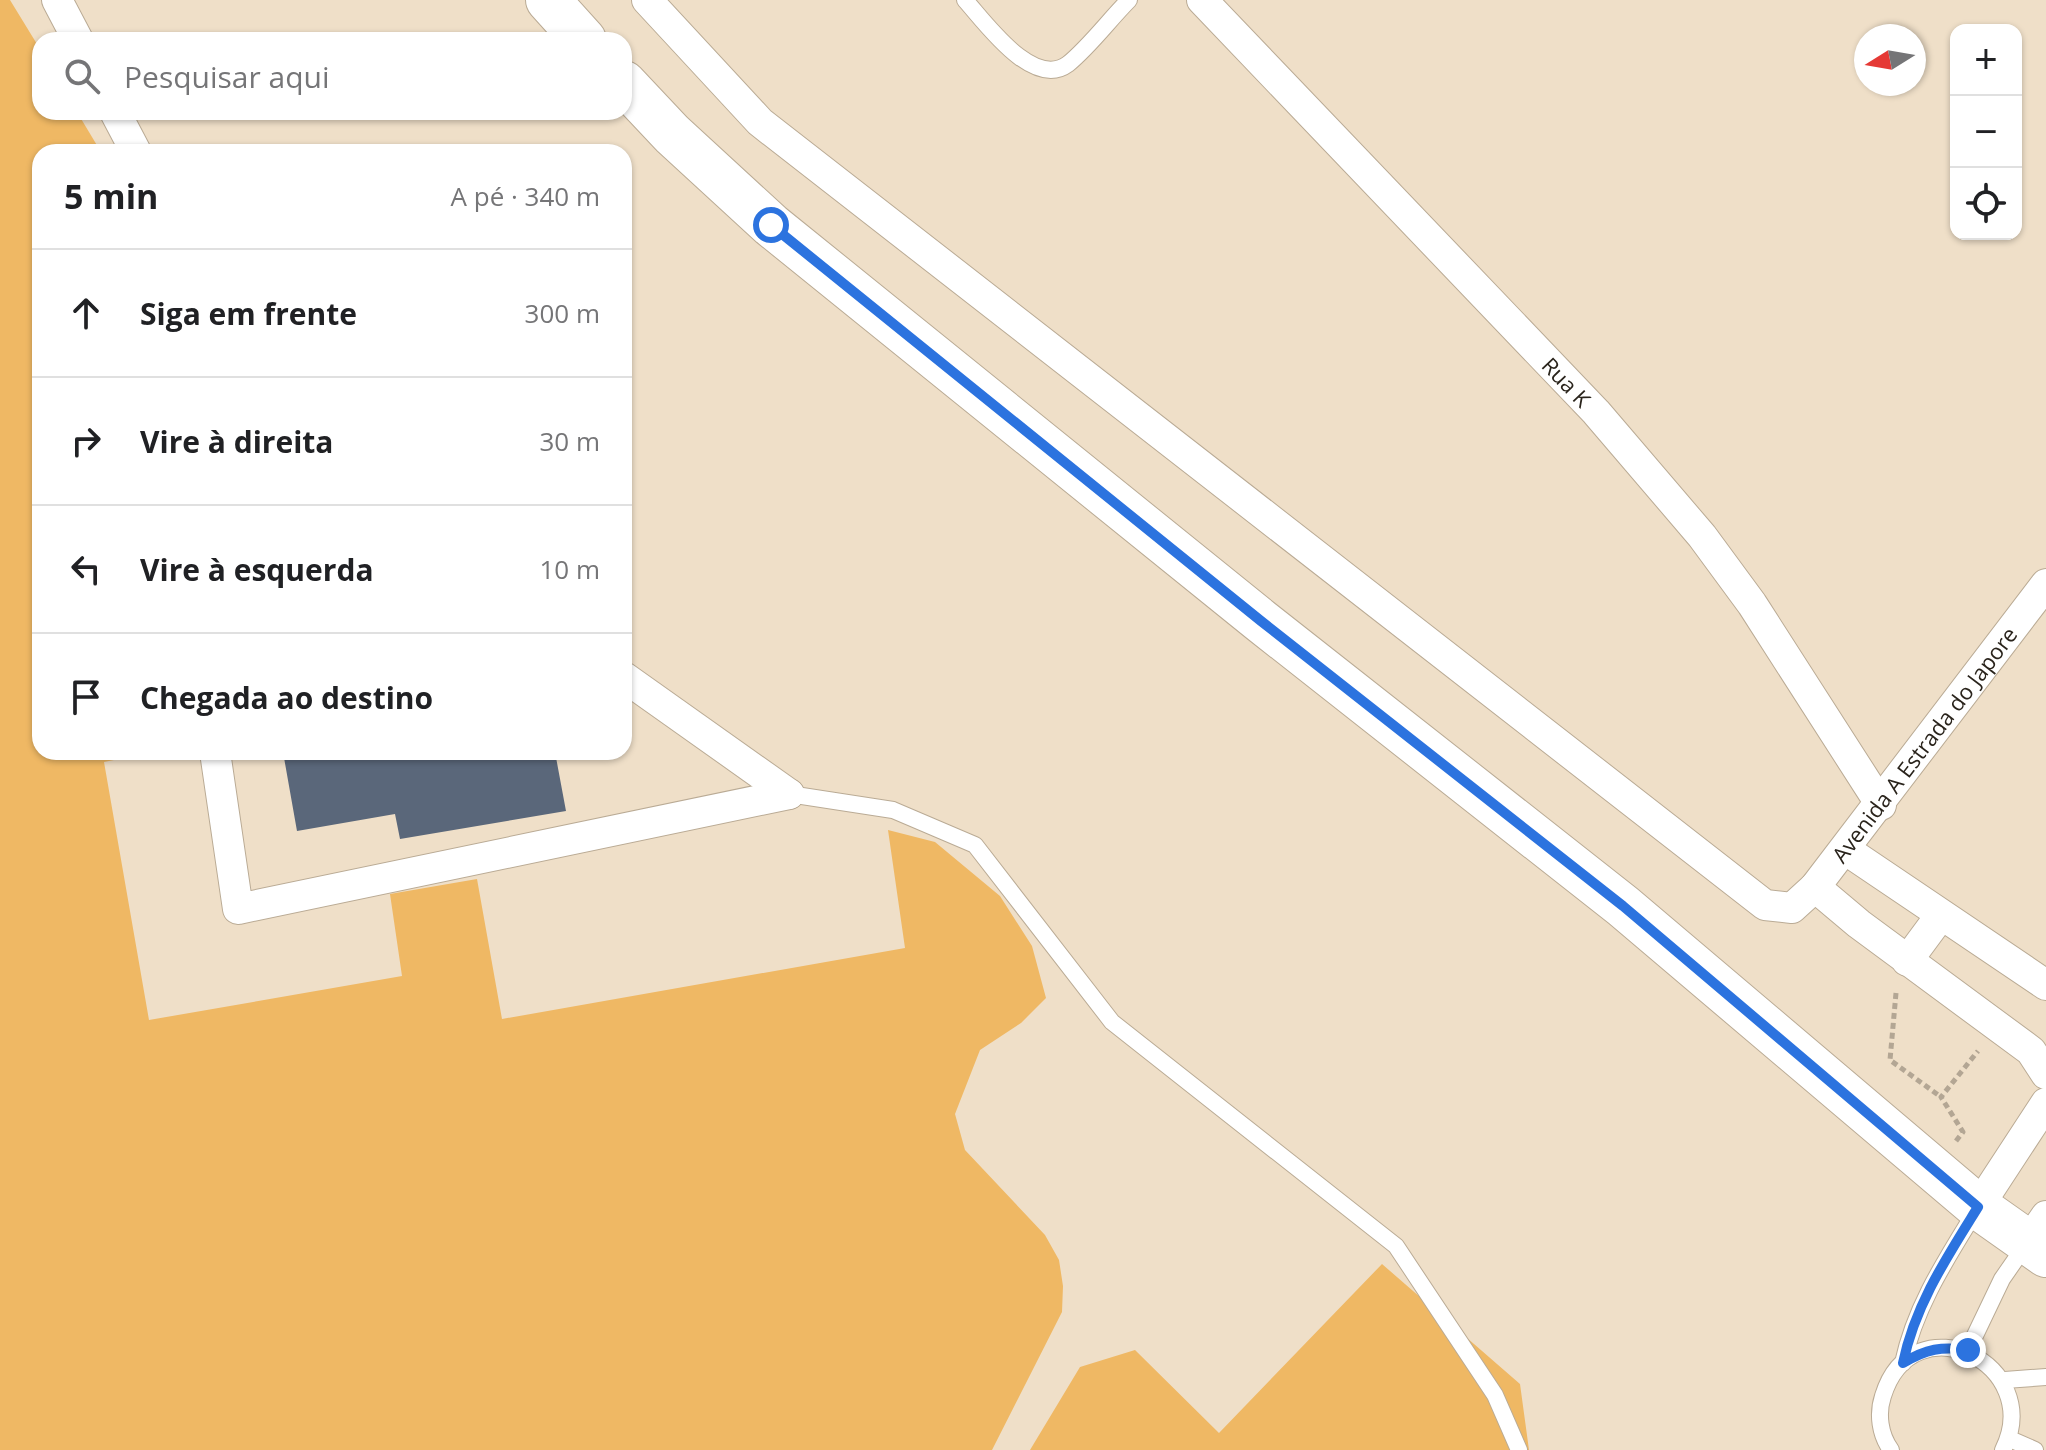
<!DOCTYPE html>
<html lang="pt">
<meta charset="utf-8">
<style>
body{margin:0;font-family:"Open Sans",sans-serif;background:#f2f2f2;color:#202124}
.controls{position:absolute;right:24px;top:24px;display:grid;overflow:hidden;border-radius:16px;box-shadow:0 2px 6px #0004}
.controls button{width:72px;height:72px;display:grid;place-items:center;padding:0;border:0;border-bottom:2px solid #e0e0e0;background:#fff;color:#202124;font:40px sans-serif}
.compass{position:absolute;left:1854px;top:24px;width:72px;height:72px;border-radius:50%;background:#fff;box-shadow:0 2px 6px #0004;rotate:259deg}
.stop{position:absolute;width:24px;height:24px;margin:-18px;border:6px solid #2c73df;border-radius:50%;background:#fff}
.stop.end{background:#2c73df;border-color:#fff;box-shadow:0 2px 8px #0008}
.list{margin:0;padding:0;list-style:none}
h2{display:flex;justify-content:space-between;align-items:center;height:104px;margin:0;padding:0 32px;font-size:34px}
h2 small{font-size:26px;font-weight:400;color:#757577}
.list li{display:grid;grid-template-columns:52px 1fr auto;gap:24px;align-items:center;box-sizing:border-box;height:128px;padding:0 32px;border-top:2px solid #e0e0e0}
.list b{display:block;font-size:30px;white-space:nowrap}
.list em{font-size:26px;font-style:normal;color:#757577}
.icon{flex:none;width:44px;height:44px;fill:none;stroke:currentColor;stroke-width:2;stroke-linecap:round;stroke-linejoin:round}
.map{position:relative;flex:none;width:2046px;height:1450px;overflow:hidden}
.search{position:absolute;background:#fff;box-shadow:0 2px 6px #0004;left:32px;top:32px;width:600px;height:88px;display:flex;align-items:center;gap:20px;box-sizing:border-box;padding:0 28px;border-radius:24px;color:#757577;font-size:30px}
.panel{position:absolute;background:#fff;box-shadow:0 2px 6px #0004;left:32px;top:144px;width:600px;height:616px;border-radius:24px}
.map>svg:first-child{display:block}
.green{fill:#efb864}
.building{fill:#5a677a}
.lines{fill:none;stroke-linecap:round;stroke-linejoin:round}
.lane-casing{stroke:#baab95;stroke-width:18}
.street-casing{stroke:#baab95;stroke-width:32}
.secondary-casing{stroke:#baab95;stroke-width:46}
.path{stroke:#b3a694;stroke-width:5;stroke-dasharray:6 4;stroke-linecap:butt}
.lane{stroke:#fff;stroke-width:16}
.street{stroke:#fff;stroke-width:30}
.secondary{stroke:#fff;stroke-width:44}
.route{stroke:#2c73df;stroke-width:10}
.labels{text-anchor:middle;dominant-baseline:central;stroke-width:8;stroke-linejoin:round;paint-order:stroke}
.street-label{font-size:22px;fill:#2a241c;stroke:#efdfc8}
</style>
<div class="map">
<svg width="2046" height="1450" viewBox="0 0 2046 1450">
<rect width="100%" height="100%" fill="#efdfc8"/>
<path class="green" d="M0,0H10L40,49V112H77L101,152H40V752H154L104,762L149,1020L402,976L390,894L477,879L502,1019L905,948L888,830L935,842L1000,896L1032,946L1046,998L1021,1023L980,1050L955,1114L965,1150L1045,1235L1059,1260L1063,1286L1062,1312L992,1450H0Z
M1382,1264L1520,1384L1529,1450H1030L1080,1367L1135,1350L1219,1433Z"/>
<path class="building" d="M283,752H555L566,811L400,839L395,814L297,831Z"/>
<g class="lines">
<g class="lane-casing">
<path id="lane" d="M965,0C985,22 1033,90 1068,64C1090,46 1109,20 1129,0
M789,794L893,810L975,845L1112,1022L1396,1246L1495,1395L1519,1450
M1968,1350L2002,1279L2027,1243
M1903,1363C1915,1306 1947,1258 1977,1209
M2005,1380L2046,1377
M2010,1439L2035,1450
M1891,1450C1880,1435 1877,1414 1883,1396C1913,1299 2046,1364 2003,1450"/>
</g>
<g class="street-casing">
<g id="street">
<path d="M57,0L78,40"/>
<path id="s1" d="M647,0L760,122L1765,905L1792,908L1815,887L2046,584"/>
<path id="s2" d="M1202,0L1596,412L1702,536L1752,604L1881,805"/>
<path d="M115,112L136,152"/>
<path d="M624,677L789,794"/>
<path d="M215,752L238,909L789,794"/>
<path d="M1846,850L2046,985"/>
<path d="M1815,887L1859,924L2031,1051L2046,1074"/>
<path d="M1907,961L1941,915"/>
<path d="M1978,1207L2046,1103"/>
<path d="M2028,1242L2046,1216"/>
</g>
</g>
<g class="secondary-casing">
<path id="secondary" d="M548,0L584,40
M624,83L672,134L771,225L1261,621L1623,906L1978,1207L2046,1255"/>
</g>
<path class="path" d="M1896,993L1890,1060L1941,1097
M1956,1141L1963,1132L1941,1097L1978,1051"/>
<use href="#lane" class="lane"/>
<use href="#street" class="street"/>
<use href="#secondary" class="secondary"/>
</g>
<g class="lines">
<path class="route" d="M771,225L1261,621L1623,906L1978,1207C1947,1257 1915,1305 1903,1363C1926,1349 1942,1346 1968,1350"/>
</g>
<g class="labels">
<g class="street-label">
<text stroke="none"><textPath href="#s2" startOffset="528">Rua K</textPath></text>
<text stroke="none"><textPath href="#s1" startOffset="1678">Avenida A Estrada do Japore</textPath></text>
</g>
</g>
</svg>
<div class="controls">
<button>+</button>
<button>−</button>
<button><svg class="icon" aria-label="locate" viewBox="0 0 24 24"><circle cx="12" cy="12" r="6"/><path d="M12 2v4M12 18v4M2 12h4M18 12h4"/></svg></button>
</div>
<svg class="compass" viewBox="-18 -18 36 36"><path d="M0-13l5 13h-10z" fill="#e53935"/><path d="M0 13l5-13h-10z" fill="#757577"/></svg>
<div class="stop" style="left:771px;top:225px"></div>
<div class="stop end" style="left:1968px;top:1350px"></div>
<div class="search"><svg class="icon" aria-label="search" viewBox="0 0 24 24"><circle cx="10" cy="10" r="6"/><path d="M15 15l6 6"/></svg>Pesquisar aqui</div>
<section class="panel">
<h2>5 min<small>A pé · 340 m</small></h2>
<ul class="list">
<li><svg class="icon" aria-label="ahead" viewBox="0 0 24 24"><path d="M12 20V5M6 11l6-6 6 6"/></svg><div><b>Siga em frente</b></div><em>300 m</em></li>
<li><svg class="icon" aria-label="right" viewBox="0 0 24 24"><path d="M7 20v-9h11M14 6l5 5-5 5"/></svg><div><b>Vire à direita</b></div><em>30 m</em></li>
<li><svg class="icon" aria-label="left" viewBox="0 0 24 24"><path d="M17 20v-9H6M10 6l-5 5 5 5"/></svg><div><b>Vire à esquerda</b></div><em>10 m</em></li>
<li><svg class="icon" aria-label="arrive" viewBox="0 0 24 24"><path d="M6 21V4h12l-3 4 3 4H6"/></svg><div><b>Chegada ao destino</b></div></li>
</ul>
</section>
</div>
